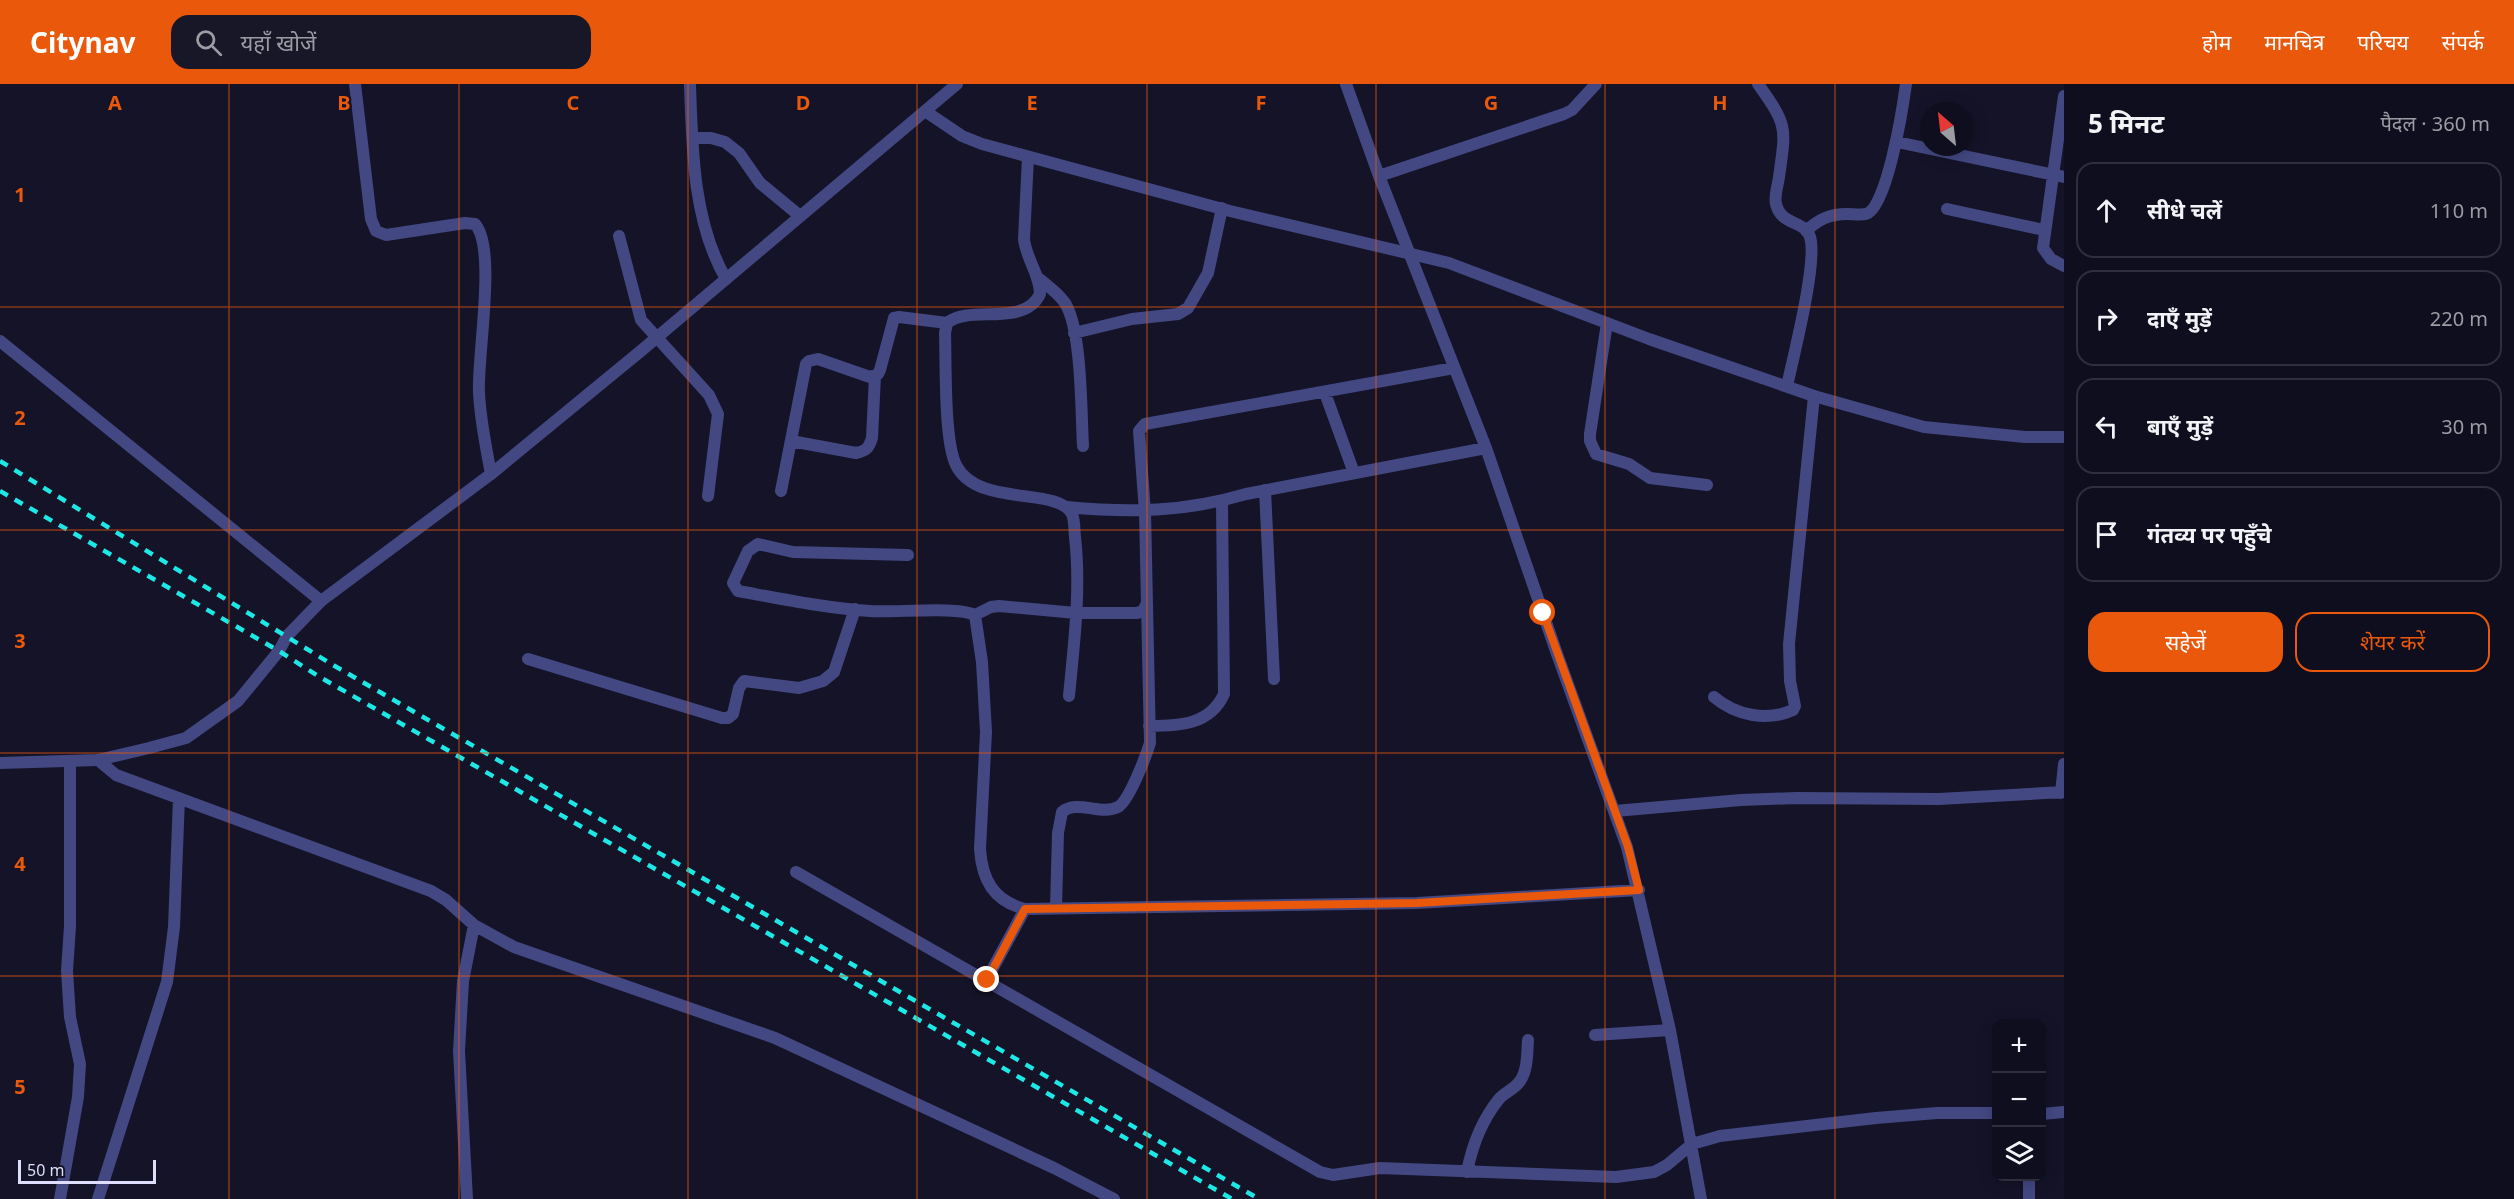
<!DOCTYPE html>
<html lang="hi">
<meta charset="utf-8">
<style>
body{margin:0;font-family:"Noto Sans","Noto Sans Devanagari",sans-serif;background:#181727;color:#f1f3f6}
.controls{position:absolute;right:18px;bottom:18px;display:grid;overflow:hidden;border-radius:12px;box-shadow:0 3px 15px #0003}
.controls button{width:54px;height:54px;display:grid;place-items:center;padding:0;border:0;border-bottom:2px solid #2f2e3c;background:#0f0e1e;color:#f1f3f6;font:30px sans-serif}
.compass{position:absolute;left:1920px;top:18px;width:54px;height:54px;border-radius:50%;background:#0f0e1e;box-shadow:0 3px 15px #0003;rotate:332deg}
.scale{position:absolute;left:18px;bottom:15px;width:138px;box-sizing:border-box;padding-left:6px;border:3px solid #dedefc;border-top:0;font-size:16px;line-height:21px;white-space:nowrap;color:#dedefc;-webkit-text-stroke:4px #141328;paint-order:stroke}
.stop{position:absolute;width:18px;height:18px;margin:-14px;border:4px solid #ea580c;border-radius:50%;background:#fff}
.stop.end{background:#ea580c;border-color:#fff;box-shadow:0 2px 6px #0008}
.list{margin:0;padding:0;list-style:none}
h2{display:flex;justify-content:space-between;align-items:center;height:78px;margin:0;padding:0 24px;font-size:26px}
h2 small{font-size:20px;font-weight:400;color:#9b9ca4}
.list li{display:grid;grid-template-columns:39px 1fr auto;gap:18px;align-items:center;box-sizing:border-box;height:96px;margin:0 12px 12px;padding:0 12px;border:2px solid #2f2e3c;border-radius:18px}
.list b{display:block;font-size:22px;white-space:nowrap}
.list em{font-size:20px;font-style:normal;color:#9b9ca4}
.actions{display:flex;gap:12px;padding:18px 24px}
.actions a{flex:1;padding:14px 0;border:2px solid #ea580c;border-radius:18px;text-align:center;font-size:21px;color:#ea580c}
.actions .main{background:#ea580c;color:#fff}
.icon{flex:none;width:33px;height:33px;fill:none;stroke:currentColor;stroke-width:2;stroke-linecap:round;stroke-linejoin:round}
.map{position:relative;flex:none;width:2064px;height:1115px;overflow:hidden}
header{display:flex;align-items:center;gap:36px;box-sizing:border-box;height:84px;padding:0 30px;background:#ea580c;color:#fff}
header strong{font-size:28px}
nav{display:flex;gap:33px;margin-inline-start:auto;font-size:21px}
.search{width:420px;height:54px;background:#181727;display:flex;align-items:center;gap:15px;box-sizing:border-box;padding:0 21px;border-radius:18px;color:#9b9ca4;font-size:22px}
main{display:flex}
aside{flex:1;background:#0f0e1e}
.map>svg:first-child{display:block}
.lines{fill:none;stroke-linecap:round;stroke-linejoin:round}
.minor{stroke:#434882;stroke-width:12}
.tertiary{stroke:#434882;stroke-width:12}
.rail{stroke:#1de8e6;stroke-width:4.5;stroke-dasharray:9 8;stroke-linecap:butt}
.route{stroke:#ea580c;stroke-width:8}
.grid{fill:none;stroke:#e8590c;stroke-width:1.5;stroke-opacity:0.55}
.grid-label{font-size:20px;text-anchor:middle;font-weight:bold;fill:#e8590c;stroke:#141328;stroke-width:4.5;stroke-linejoin:round;paint-order:stroke}
</style>
<header>
<strong>Citynav</strong>
<div class="search"><svg class="icon" aria-label="search" viewBox="0 0 24 24"><circle cx="10" cy="10" r="6"/><path d="M15 15l6 6"/></svg>यहाँ खोजें</div>
<nav><a>होम</a><a>मानचित्र</a><a>परिचय</a><a>संपर्क</a></nav>
</header>
<main>
<div class="map">
<svg width="2064" height="1115" viewBox="0 0 2064 1115">
<rect width="100%" height="100%" fill="#141328"/>
<g class="lines">
<path class="minor" d="M355,0L371,135L376,147L386,151L465,139L475,140C497,164 477,273 479,308C480,335 486,363 491,390
M690,0C692,64 693,138 726,195
M1346,0L1379,92L1486,364L1557,570L1627,763L1670,946L1701,1115
M1758,0C1788,42 1786,43 1779,93C1778,101 1774,112 1776,120C1781,142 1805,136 1810,153C1818,177 1793,274 1787,302
M2064,12L2043,164L2051,175L2064,182
M694,54H711L725,58L739,69L760,99L800,132
M1897,58L2064,93
M1028,73L1024,155C1026,175 1040,190 1040,210C1024,244 970,220 947,239L945,249C946,279 944,357 956,381C977,424 1058,402 1072,430C1075,437 1074,446 1075,453C1081,506 1074,559 1069,612
M1379,92L1564,30L1572,26L1596,0
M1947,125L2044,146
M1806,147C1819,135 1830,130 1847,130C1853,130 1860,131 1866,130C1887,125 1903,22 1906,0
M619,152L641,236L709,311L718,330L708,412
M1038,194C1047,201 1058,209 1065,219C1082,246 1081,328 1083,362
M1607,239L1590,350V357L1596,370L1629,380L1650,394L1707,401
M1074,249L1132,235L1178,230L1188,224L1208,189L1222,124
M0,257L321,517
M1325,309L1354,389
M791,357L856,369C866,367 869,364 872,354L875,292
M1265,406L1274,595
M781,407L806,280L809,277L818,275L870,293L878,290L880,286L894,234L899,233L947,239
M1067,423C1130,429 1185,428 1246,410L1486,364
M908,471L793,468L758,460L748,467L733,499L738,507C782,515 825,524 870,527C893,529 958,522 975,531L982,578L986,648L980,765C982,795 993,817 1025,825L1417,819L1639,806
M975,531L991,523L999,522L1076,529H1137L1143,527L1146,521
M528,575L722,634H728L733,630L739,604L744,597L799,604L823,597L834,588L855,525
M1714,613C1735,631 1767,638 1793,626L1795,622L1790,597L1789,560L1814,312
M1149,642C1179,642 1210,641 1224,610L1222,417
M98,676L116,691L431,807L446,816L474,841L514,863L775,954L1054,1084L1114,1115
M2061,709L2064,680
M1615,727L1741,716L1796,714L1939,715L2064,708
M796,788L1320,1088L1333,1091L1380,1084L1616,1093L1654,1088L1667,1081L1692,1060L1720,1052L1876,1034L1937,1029H1996
M1056,824L1058,749L1062,728C1077,715 1101,732 1118,723C1129,717 1146,672 1150,659L1145,428L1139,347L1145,340L1454,284
M987,895L1025,825
M1595,951L1670,946
M2042,1030L2064,1028
M1467,1088C1472,1062 1482,1036 1499,1015C1505,1008 1515,1005 1520,997C1528,986 1527,968 1528,956
M60,1115L78,1013L80,980L70,933L67,887L70,842V677
M98,1115L167,898L174,843L179,714
M467,1115L459,967L463,897L474,841
M2029,1115V1092"/>
<path class="tertiary" d="M925,27L962,52L982,60L1230,127L1449,179L1649,255L1814,312L1924,343L2025,353H2064
M0,679L98,676L149,664L186,654L238,617L279,567L287,552L321,517L491,390L642,266L957,0"/>
<path class="rail" d="M0,377L333,581L1259,1115
M0,407L279,567L318,592L1232,1115"/>
</g>
<g class="lines">
<path class="route" d="M987,896L1025,825L1417,819L1639,806L1628,763L1543,529"/>
</g>
<path class="grid" d="M229,0V1115M459,0V1115M688,0V1115M917,0V1115M1147,0V1115M1376,0V1115M1605,0V1115M1835,0V1115M0,223H2064M0,446H2064M0,669H2064M0,892H2064"/>
<g class="grid-label">
<text x="115" y="26">A</text>
<text x="344" y="26">B</text>
<text x="573" y="26">C</text>
<text x="803" y="26">D</text>
<text x="1032" y="26">E</text>
<text x="1261" y="26">F</text>
<text x="1491" y="26">G</text>
<text x="1720" y="26">H</text>
<text x="20" y="118">1</text>
<text x="20" y="341">2</text>
<text x="20" y="564">3</text>
<text x="20" y="787">4</text>
<text x="20" y="1010">5</text>
</g>
</svg>
<div class="controls">
<button>+</button>
<button>−</button>
<button><svg class="icon" aria-label="layers" viewBox="0 0 24 24"><path d="M12 4l9 5-9 5-9-5zM3 14l9 5 9-5"/></svg></button>
</div>
<svg class="compass" viewBox="-18 -18 36 36"><path d="M0-13l5 13h-10z" fill="#e53935"/><path d="M0 13l5-13h-10z" fill="#9b9ca4"/></svg>
<div class="scale">50 m</div>
<div class="stop" style="left:1543px;top:529px"></div>
<div class="stop end" style="left:987px;top:896px"></div>
</div>
<aside>
<h2>5 मिनट<small>पैदल · 360 m</small></h2>
<ul class="list">
<li><svg class="icon" aria-label="ahead" viewBox="0 0 24 24"><path d="M12 20V5M6 11l6-6 6 6"/></svg><div><b>सीधे चलें</b></div><em>110 m</em></li>
<li><svg class="icon" aria-label="right" viewBox="0 0 24 24"><path d="M7 20v-9h11M14 6l5 5-5 5"/></svg><div><b>दाएँ मुड़ें</b></div><em>220 m</em></li>
<li><svg class="icon" aria-label="left" viewBox="0 0 24 24"><path d="M17 20v-9H6M10 6l-5 5 5 5"/></svg><div><b>बाएँ मुड़ें</b></div><em>30 m</em></li>
<li><svg class="icon" aria-label="arrive" viewBox="0 0 24 24"><path d="M6 21V4h12l-3 4 3 4H6"/></svg><div><b>गंतव्य पर पहुँचे</b></div></li>
</ul>
<div class="actions"><a class="main">सहेजें</a><a>शेयर करें</a></div>
</aside>
</main>
